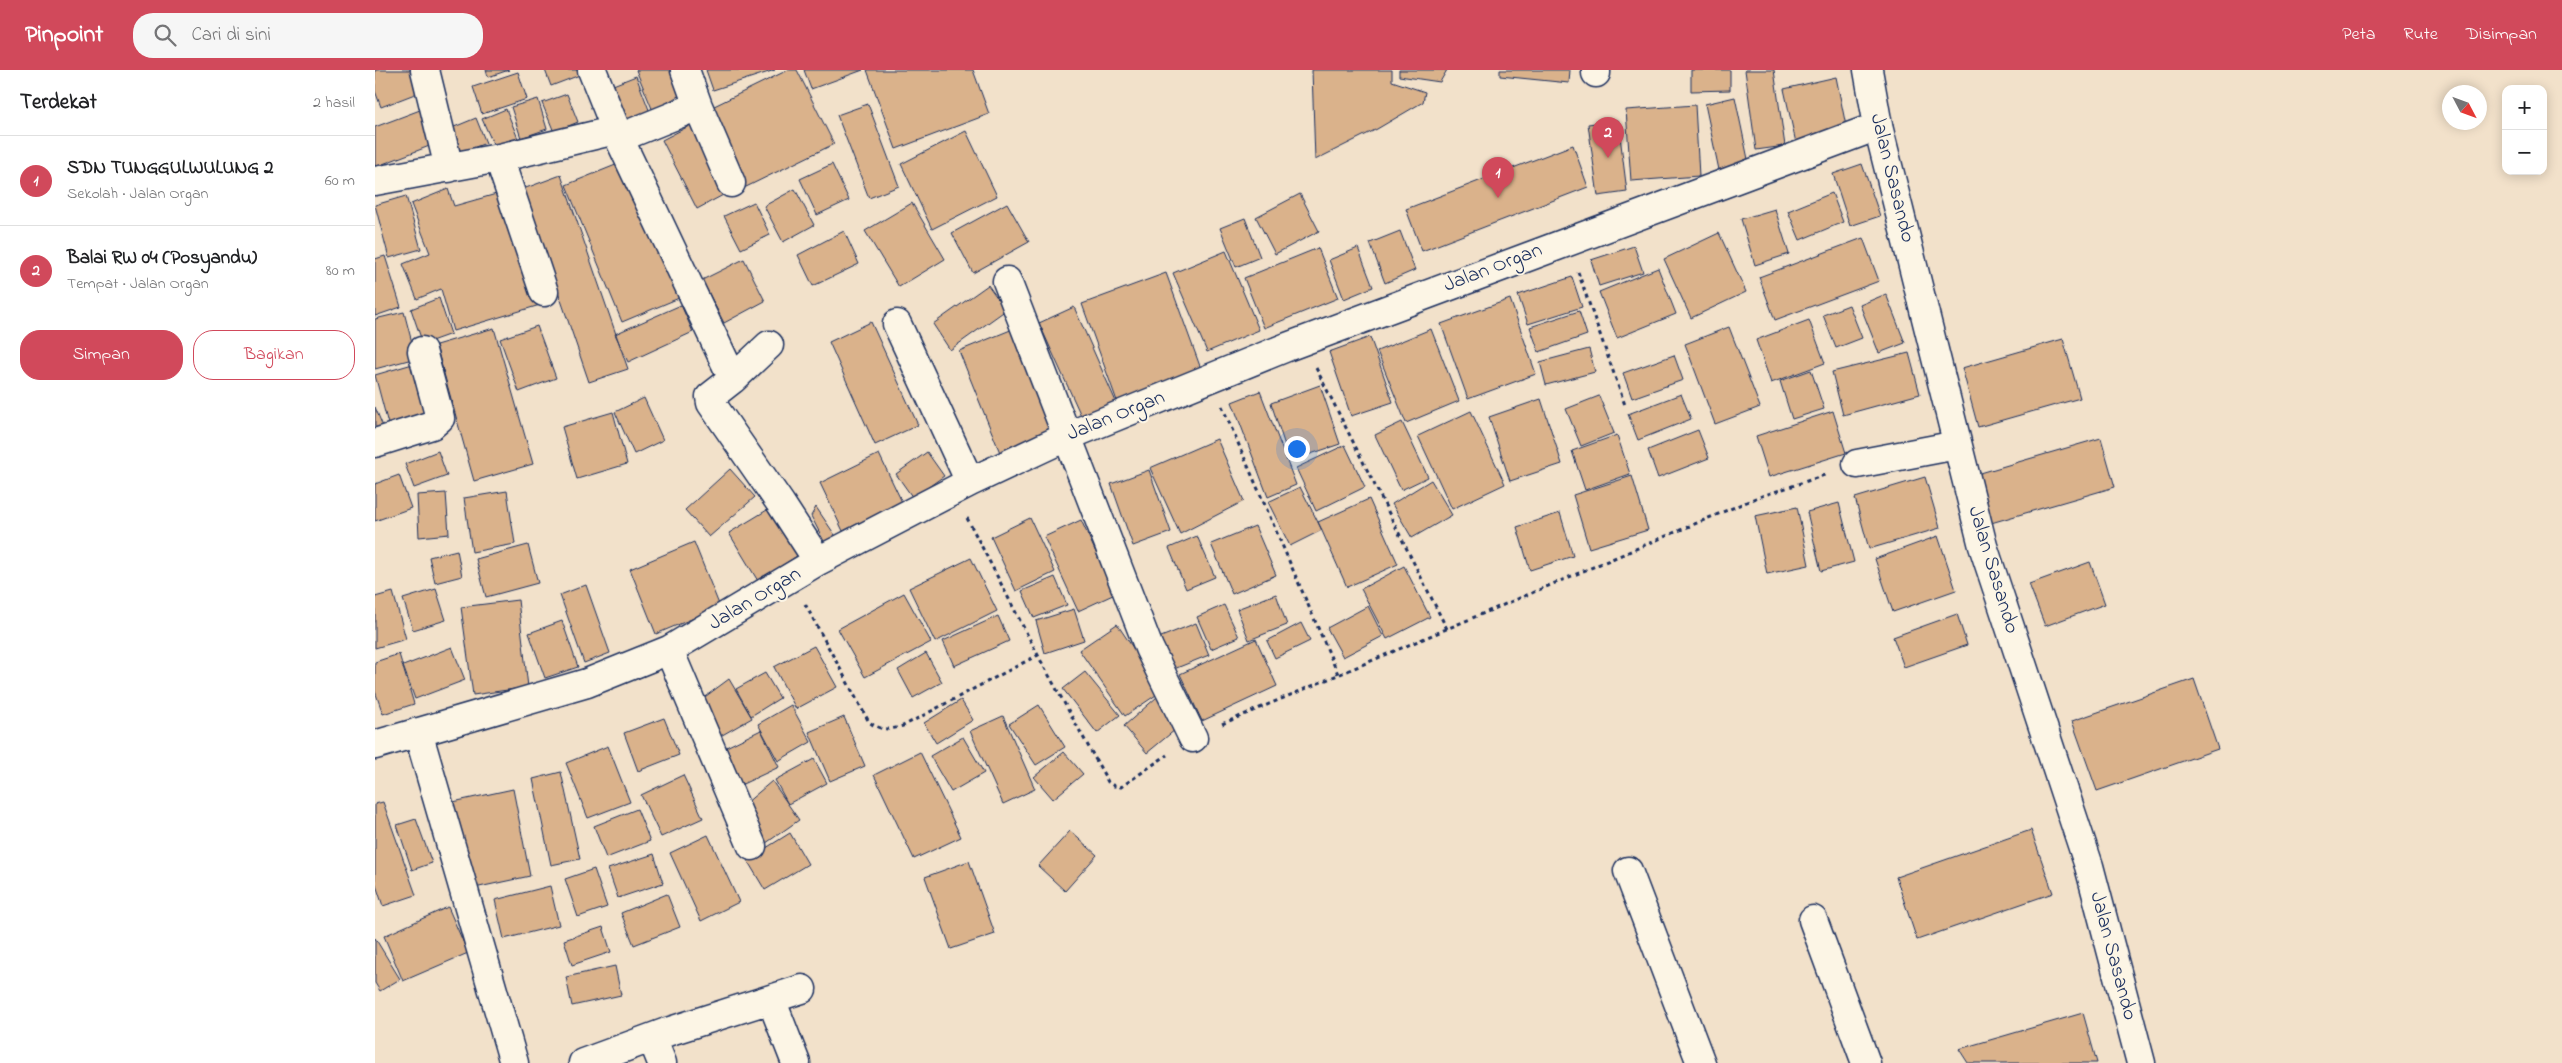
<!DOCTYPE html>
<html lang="id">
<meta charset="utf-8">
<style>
body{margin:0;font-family:"Indie Flower",sans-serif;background:#f6f6f6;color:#202124}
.controls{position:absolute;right:15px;top:15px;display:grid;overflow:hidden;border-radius:10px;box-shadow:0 2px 12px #0003}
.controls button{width:45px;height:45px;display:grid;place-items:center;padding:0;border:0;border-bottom:1px solid #e0e0e0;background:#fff;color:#202124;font:25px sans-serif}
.compass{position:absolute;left:2067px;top:15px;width:45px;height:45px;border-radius:50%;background:#fff;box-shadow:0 2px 12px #0003;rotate:131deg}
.you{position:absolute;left:921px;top:378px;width:18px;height:18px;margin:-12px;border:4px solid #fff;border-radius:50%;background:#1a73e8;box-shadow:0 0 0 8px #1a73e833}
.badge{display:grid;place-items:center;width:32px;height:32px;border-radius:50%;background:#d1495b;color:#fff;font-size:16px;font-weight:700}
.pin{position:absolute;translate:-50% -41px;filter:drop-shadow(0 1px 2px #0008)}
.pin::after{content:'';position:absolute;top:26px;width:18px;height:15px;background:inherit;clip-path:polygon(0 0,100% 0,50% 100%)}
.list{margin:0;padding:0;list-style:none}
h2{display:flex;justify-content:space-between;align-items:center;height:65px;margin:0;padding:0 20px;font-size:21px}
h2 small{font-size:16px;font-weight:400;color:#757577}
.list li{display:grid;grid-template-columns:32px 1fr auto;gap:15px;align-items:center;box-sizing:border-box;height:90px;padding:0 20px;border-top:1px solid #e0e0e0}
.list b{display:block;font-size:19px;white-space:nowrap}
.list p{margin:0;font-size:16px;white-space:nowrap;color:#757577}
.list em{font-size:16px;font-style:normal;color:#757577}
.actions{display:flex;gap:10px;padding:15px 20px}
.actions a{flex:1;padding:11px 0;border:1px solid #d1495b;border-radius:20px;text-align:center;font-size:18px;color:#d1495b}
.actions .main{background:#d1495b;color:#fff}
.icon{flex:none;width:28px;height:28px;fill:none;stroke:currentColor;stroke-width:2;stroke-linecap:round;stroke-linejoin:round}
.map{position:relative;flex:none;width:2187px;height:993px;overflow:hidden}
header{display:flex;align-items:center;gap:30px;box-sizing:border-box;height:70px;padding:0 25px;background:#d1495b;color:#fff}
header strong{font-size:24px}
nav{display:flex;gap:28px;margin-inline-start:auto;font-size:18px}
.search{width:350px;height:45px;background:#f6f6f6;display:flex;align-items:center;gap:12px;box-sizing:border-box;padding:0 18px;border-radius:20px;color:#757577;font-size:19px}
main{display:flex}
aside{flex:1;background:#fff}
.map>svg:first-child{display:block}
.building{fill:#dab28b;stroke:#1b2f5e}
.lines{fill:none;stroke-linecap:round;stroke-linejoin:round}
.minor-casing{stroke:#1b2f5e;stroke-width:31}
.tertiary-casing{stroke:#1b2f5e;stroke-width:31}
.path{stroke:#1b2f5e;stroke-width:3;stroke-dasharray:4 4;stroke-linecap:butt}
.minor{stroke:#fcf5e5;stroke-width:28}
.tertiary{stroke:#fcf5e5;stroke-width:28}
.labels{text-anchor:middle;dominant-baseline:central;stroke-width:4;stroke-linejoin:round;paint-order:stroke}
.street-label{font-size:21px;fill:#1b2f5e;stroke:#fcf5e5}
</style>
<header>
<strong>Pinpoint</strong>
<div class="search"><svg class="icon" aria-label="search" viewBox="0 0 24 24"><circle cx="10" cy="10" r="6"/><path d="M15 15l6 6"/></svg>Cari di sini</div>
<nav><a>Peta</a><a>Rute</a><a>Disimpan</a></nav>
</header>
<main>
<aside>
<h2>Terdekat<small>2 hasil</small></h2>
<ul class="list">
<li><span class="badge">1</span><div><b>SDN TUNGGULWULUNG 2</b><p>Sekolah · Jalan Organ</p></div><em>60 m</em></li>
<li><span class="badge">2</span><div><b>Balai RW 04 (Posyandu)</b><p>Tempat · Jalan Organ</p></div><em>80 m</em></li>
</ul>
<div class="actions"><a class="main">Simpan</a><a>Bagikan</a></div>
</aside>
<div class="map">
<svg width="2187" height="993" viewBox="0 0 2187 993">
<rect width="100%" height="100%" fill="#f2e1ca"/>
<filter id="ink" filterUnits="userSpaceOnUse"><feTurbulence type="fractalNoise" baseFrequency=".02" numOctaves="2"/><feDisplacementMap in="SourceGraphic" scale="10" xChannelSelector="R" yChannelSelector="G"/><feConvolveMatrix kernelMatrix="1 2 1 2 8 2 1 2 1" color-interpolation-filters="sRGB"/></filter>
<g filter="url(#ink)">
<path class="building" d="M0,0H38L45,22L6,37L0,21Z
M111,0H134L113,7Z
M170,0H209L210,3L176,16Z
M261,0H303L310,22L278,41Z
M331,0H400L338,20Z
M413,0H422L459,74L369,118L331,40Z
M429,0H488L436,19Z
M492,0H598L614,44L521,79Z
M937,0H1017V11L1050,22L1048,32L1002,59L940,90Z
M1024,0H1072L1065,12L1024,6Z
M1125,0H1195L1194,13L1125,6Z
M1316,0H1355V20L1316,21Z
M1370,0H1399L1410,76L1381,80Z
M143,2L152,29L107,44L98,17Z
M261,6L276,45L248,56L233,17Z
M1461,7L1472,61L1421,73L1409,19Z
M192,24L203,52L179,62L167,33Z
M1360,27L1374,94L1344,100L1330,34Z
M163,29L172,59L146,68L136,37Z
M493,34L524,116L494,128L462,45Z
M1320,35L1324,106L1256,111L1251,40Z
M131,39L146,76L123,85L107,49Z
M45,40L57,75L0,97V57Z
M101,48L111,73L76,86L67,62Z
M1243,50L1252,122L1223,126L1213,54Z
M316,55L350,124L322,139L287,70Z
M591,61L622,126L557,159L526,94Z
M1198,75L1213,117L1047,181L1031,139Z
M248,92L304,228L247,252L191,115Z
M457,94L474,130L442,145L425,109Z
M1487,94L1505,146L1475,156L1458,104Z
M186,105L253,299L214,312L148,119Z
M73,119L79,136L132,121L165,235L78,261L66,219L42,229L28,194L55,183L36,134Z
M420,119L439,155L408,172L389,136Z
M1457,123L1468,152L1425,170L1413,141Z
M925,124L944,161L900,184L881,147Z
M31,126L46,179L14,188L0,135Z
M379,132L395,165L366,179L349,146Z
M537,133L570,189L524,217L490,161Z
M632,133L654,172L598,203L577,163Z
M1400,139L1414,184L1380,195L1366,149Z
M870,148L885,187L861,197L845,158Z
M469,161L484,194L438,216L423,185Z
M1025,161L1040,200L1010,213L995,173Z
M1344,163L1371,222L1316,248L1289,189Z
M1488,168L1504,211L1400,250L1384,207Z
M1259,176L1268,202L1224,216L1216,190Z
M943,178L963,228L889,258L869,208Z
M983,178L998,217L969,229L954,190Z
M851,181L884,260L832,282L798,203Z
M10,186L26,237L0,246V189Z
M369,189L390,231L349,253L327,210Z
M1283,198L1301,244L1242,268L1224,222Z
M791,203L826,299L742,331L707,234Z
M1197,207L1207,237L1153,254L1143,225Z
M613,215L631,240L575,280L558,254Z
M1511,224L1530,273L1504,283L1485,235Z
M64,228L76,264L48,274L36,239Z
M1135,229L1161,304L1093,329L1066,254Z
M306,235L318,262L253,292L240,264Z
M1474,235L1487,268L1461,278L1448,245Z
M699,237L742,334L708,350L664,253Z
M1204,241L1212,265L1164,282L1155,257Z
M29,242L41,288L0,299V249Z
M1434,250L1450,293L1396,313L1381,270Z
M496,252L543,355L500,375L454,272Z
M162,256L181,308L144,322L125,269Z
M1354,257L1385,337L1340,354L1310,274Z
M119,258L158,394L99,411L61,275Z
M638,259L682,368L628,390L584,281Z
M1056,259L1084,331L1031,353L1002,281Z
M995,267L1018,332L976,346L954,282Z
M1688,269L1705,328L1603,357L1587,298Z
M1214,279L1220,302L1171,315L1165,292Z
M1534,283L1545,324L1468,345L1457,302Z
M1299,285L1308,310L1257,328L1248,303Z
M41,293L56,341L13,354L0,305Z
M1436,300L1449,339L1417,349L1405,311Z
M945,315L965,374L915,391L896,333Z
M885,321L921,415L893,427L857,332Z
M1306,324L1316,349L1263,370L1253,344Z
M1224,326L1239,363L1206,376L1191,339Z
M269,328L288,370L259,384L240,342Z
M1166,329L1187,394L1135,411L1114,347Z
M0,337L9,359L0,363Z
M1096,341L1130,414L1077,439L1043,366Z
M1458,341L1471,383L1394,407L1381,366Z
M238,342L252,394L202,409L187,357Z
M1027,352L1053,407L1026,420L1000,365Z
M1323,360L1334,388L1283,408L1273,380Z
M1242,365L1255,404L1210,420L1197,381Z
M1726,368L1740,417L1616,453L1602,404Z
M842,369L869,431L805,464L775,398Z
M970,375L990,417L941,441L921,398Z
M63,381L72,406L39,418L30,394Z
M552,382L569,406L538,428L521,404Z
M504,384L527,432L468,461L445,413Z
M355,399L380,427L334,467L310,440Z
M774,400L796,462L758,476L736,414Z
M24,405L36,438L0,451V414Z
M1257,406L1273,460L1214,478L1198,425Z
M1550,407L1565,458L1494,479L1480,428Z
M1056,410L1077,445L1037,468L1017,434Z
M925,417L947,460L915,476L893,432Z
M132,421L140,474L97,482L89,428Z
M71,423L74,464L44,467L42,425Z
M994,429L1023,494L972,517L943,452Z
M1464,433L1479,492L1446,501L1432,442Z
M397,437L425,484L383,511L354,463Z
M441,437L464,471L452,477L436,446Z
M1422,437L1434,495L1392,504L1380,446Z
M1185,443L1198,486L1155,500L1142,457Z
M655,448L680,502L641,521L616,467Z
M706,450L740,524L703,541L669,467Z
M880,456L901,505L857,524L836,474Z
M822,466L840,507L811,519L794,478Z
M1563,466L1581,520L1518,542L1500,489Z
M319,472L345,537L281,564L255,499Z
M153,475L163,513L111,527L101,489Z
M82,480L87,506L60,513L54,487Z
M596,488L622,541L560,572L534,518Z
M1715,492L1730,534L1670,556L1654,514Z
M1029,496L1055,547L1012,569L986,519Z
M680,507L692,535L659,548L647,521Z
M211,515L235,583L209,593L185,525Z
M61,519L71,550L38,560L28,529Z
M18,522L31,569L0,578V527Z
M529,523L556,572L490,607L463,559Z
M901,524L912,555L874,570L862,539Z
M143,530L153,617L98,625L86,537Z
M849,535L864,567L836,579L822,547Z
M993,536L1008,566L968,587L952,558Z
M699,539L709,570L670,583L661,551Z
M1582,544L1592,575L1529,597L1518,567Z
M623,546L634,571L579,596L568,571Z
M187,551L203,597L170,608L154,563Z
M821,553L834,585L794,601L781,569Z
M926,553L935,571L900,588L892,571Z
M742,554L787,621L750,646L704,580Z
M881,569L902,616L827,651L805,604Z
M439,576L462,617L421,639L399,597Z
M77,577L90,610L40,629L28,596Z
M551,583L567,612L538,628L523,600Z
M24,584L39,634L8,644L0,621V592Z
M710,602L745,645L722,663L688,619Z
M390,603L405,628L376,646L361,619Z
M354,609L377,648L335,672L319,635Z
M1819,609L1843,679L1722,721L1697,651Z
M782,627L806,655L772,683L749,656Z
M586,630L598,650L561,673L549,653Z
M416,635L436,672L403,691L383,654Z
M664,635L690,677L661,695L634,654Z
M628,646L660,719L628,734L595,661Z
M469,647L490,696L455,711L434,662Z
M289,648L304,685L263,701L249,663Z
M386,660L404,697L357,719L339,683Z
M588,667L609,703L576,722L555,686Z
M233,676L255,732L213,748L191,693Z
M545,682L586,767L539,789L499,705Z
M689,682L708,704L678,729L659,707Z
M439,689L452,713L413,734L400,710Z
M186,702L205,789L176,795L158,709Z
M308,705L328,748L286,767L266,725Z
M397,711L424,750L384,778L364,739Z
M138,719L155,806L95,819L78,732Z
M8,732L41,825L8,836L0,812V734Z
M262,739L275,771L231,788L219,756Z
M41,749L57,793L37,800L22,755Z
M1656,760L1678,823L1542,870L1521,807Z
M695,761L722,785L690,821L663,796Z
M415,763L433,794L390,820L372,790Z
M333,765L364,832L326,851L295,783Z
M279,784L288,813L243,828L233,799Z
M594,791L620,864L576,879L550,807Z
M219,799L232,837L203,847L190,809Z
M175,816L184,855L129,869L120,830Z
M292,824L305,857L259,875L246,843Z
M73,837L93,883L28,911L9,866Z
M228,857L236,882L197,895L189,870Z
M0,868L25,909L5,921L0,913Z
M240,896L246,925L197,936L191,907Z
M1708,943L1722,993H1593L1584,979Z"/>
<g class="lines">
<g class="minor-casing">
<path id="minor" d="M50,0L74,98
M217,0L241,60
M310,0L323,36L356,113
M1221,0V3
M244,68L358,309L335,327L336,333L406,434L443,491
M124,88L169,222
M0,111L124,88L241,60L244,68L323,36
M632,211L774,578L818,668
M522,254L595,412
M358,309L394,275
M0,373L57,355L65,348L47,281
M1482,394L1582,375
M294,580L377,776
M43,662L139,993
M0,675L212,613L294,580L443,491L595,412L693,366L912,277L1503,56
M1253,801L1326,993
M1438,850L1491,993
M396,929L421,993
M277,968L287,993
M208,993L292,962L427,919"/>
</g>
<g class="tertiary-casing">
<path id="tertiary" d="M1493,0L1503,56L1608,476L1714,796L1766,993"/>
</g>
<path class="path" d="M1203,202L1250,335
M941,298L1072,559
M847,336L963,604
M592,448L666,591L733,712L739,716L746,717L792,685
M430,534L494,652C506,661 514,660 528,656L663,585
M847,654L1381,428L1453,404"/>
<use href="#minor" class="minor"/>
<use href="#tertiary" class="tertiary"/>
</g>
</g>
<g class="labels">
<g class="street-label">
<text transform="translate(1517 108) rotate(76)">Jalan Sasando</text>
<text transform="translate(1118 198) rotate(-21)">Jalan Organ</text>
<text transform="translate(741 346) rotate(-22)">Jalan Organ</text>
<text transform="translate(1618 500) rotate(73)">Jalan Sasando</text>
<text transform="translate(380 529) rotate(-31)">Jalan Organ</text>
<text transform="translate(1738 886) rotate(75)">Jalan Sasando</text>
</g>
</g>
</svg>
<div class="controls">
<button>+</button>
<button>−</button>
</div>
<svg class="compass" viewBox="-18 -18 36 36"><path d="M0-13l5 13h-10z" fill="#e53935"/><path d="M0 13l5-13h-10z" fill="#757577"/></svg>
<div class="you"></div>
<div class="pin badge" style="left:1123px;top:128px">1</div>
<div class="pin badge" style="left:1233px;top:88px">2</div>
</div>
</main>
